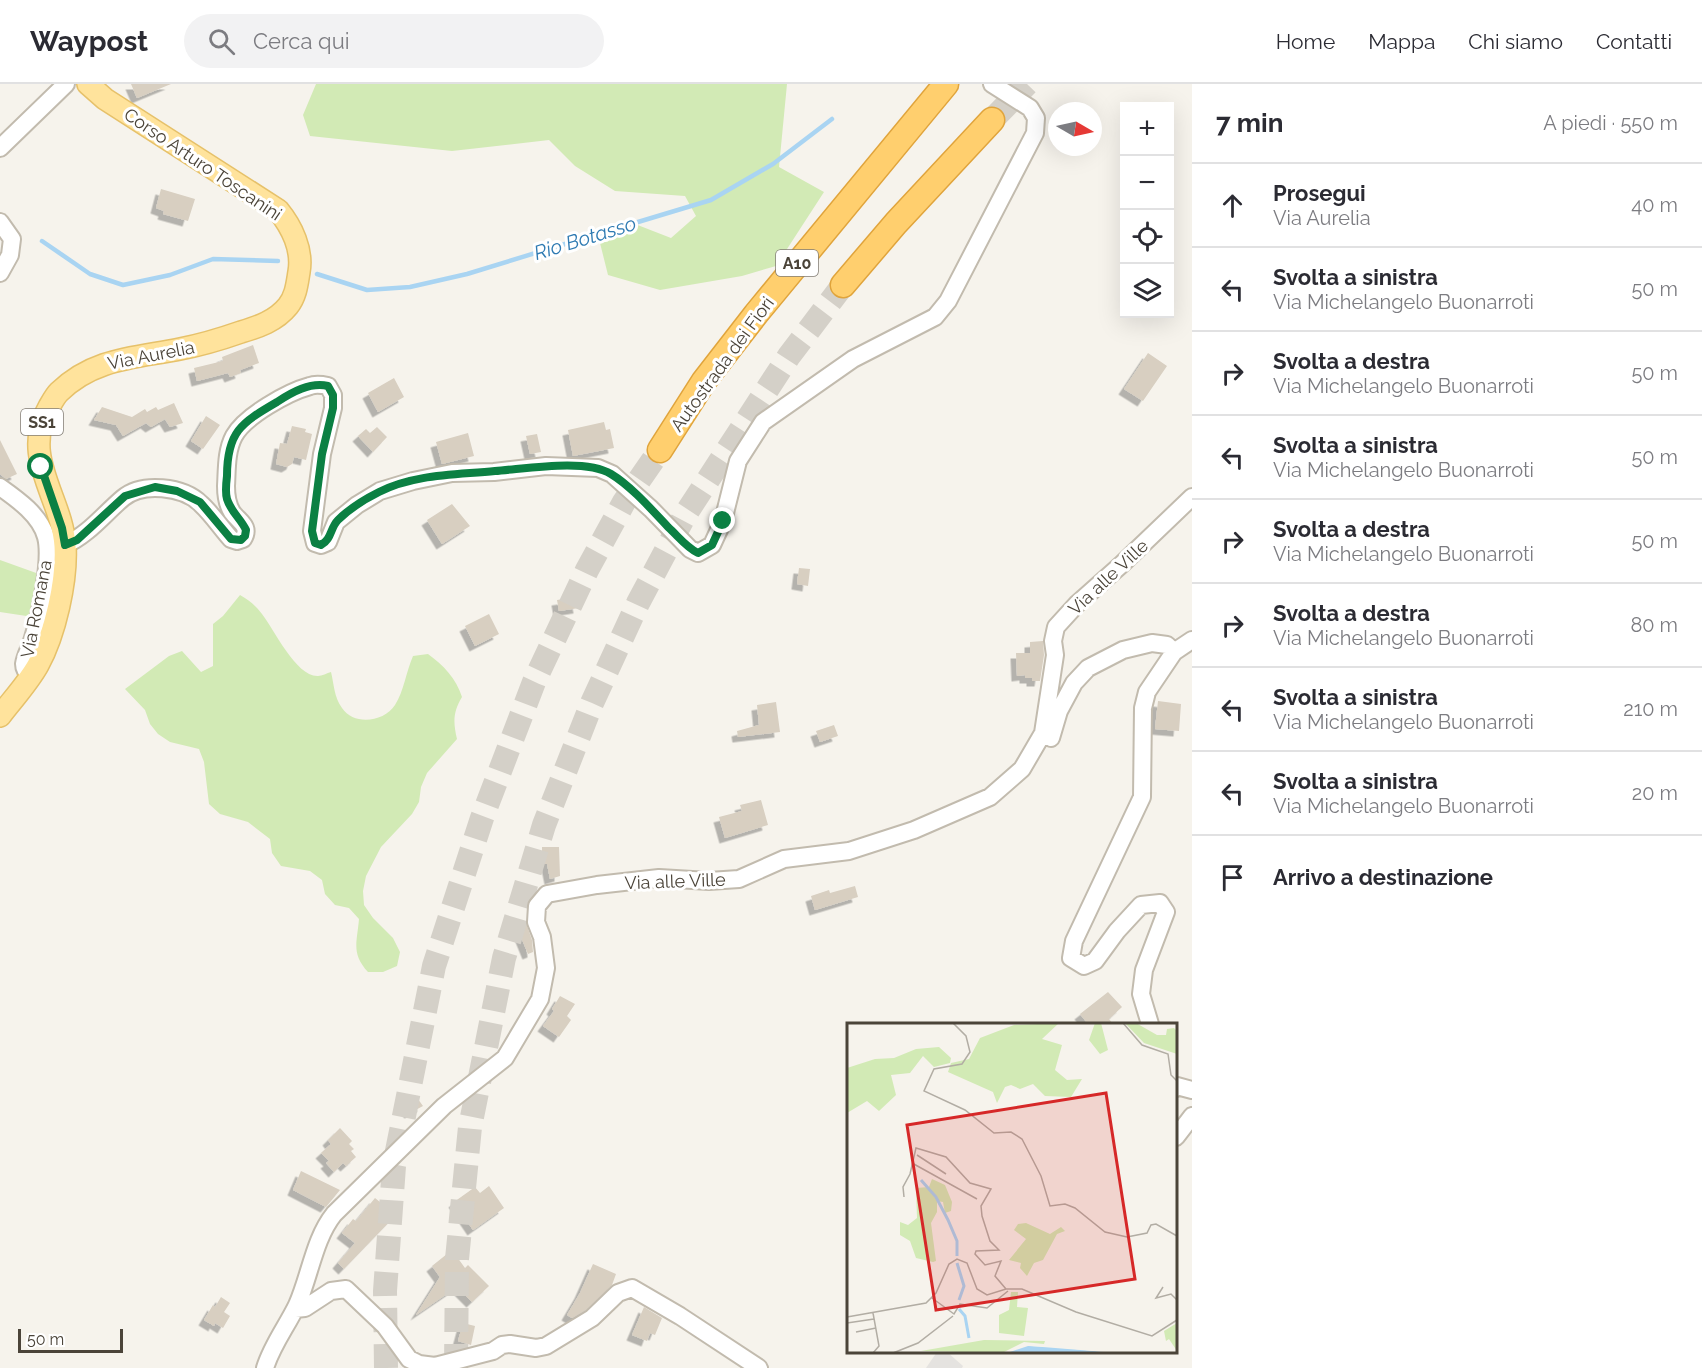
<!DOCTYPE html>
<html lang="it">
<meta charset="utf-8">
<style>
body{margin:0;font-family:Raleway,sans-serif;background:#f2f2f3;color:#2b2b33}
.controls{position:absolute;right:18px;top:18px;display:grid;overflow:hidden;border-radius:0px;box-shadow:0 6px 24px #0002}
.controls button{width:54px;height:54px;display:grid;place-items:center;padding:0;border:0;border-bottom:2px solid #e1e1e2;background:#fff;color:#2b2b33;font:30px sans-serif}
.compass{position:absolute;left:1048px;top:18px;width:54px;height:54px;border-radius:50%;background:#fff;box-shadow:0 6px 24px #0002;rotate:99deg}
.scale{position:absolute;left:18px;bottom:15px;width:105px;box-sizing:border-box;padding-left:6px;border:3px solid #4b4439;border-top:0;font-size:16px;line-height:21px;white-space:nowrap;color:#4b4439;-webkit-text-stroke:4px #fff;paint-order:stroke}
.stop{position:absolute;width:18px;height:18px;margin:-14px;border:4px solid #0b8043;border-radius:50%;background:#fff}
.stop.end{background:#0b8043;border-color:#fff;box-shadow:0 2px 6px #0008}
.list{margin:0;padding:0;list-style:none}
h2{display:flex;justify-content:space-between;align-items:center;height:78px;margin:0;padding:0 24px;font-size:26px}
h2 small{font-size:20px;font-weight:400;color:#7c7c81}
.list li{display:grid;grid-template-columns:39px 1fr auto;gap:18px;align-items:center;box-sizing:border-box;height:84px;padding:0 24px;border-top:2px solid #e1e1e2}
.list b{display:block;font-size:22px;white-space:nowrap}
.list p{margin:0;font-size:20px;white-space:nowrap;color:#7c7c81}
.list em{font-size:20px;font-style:normal;color:#7c7c81}
.icon{flex:none;width:33px;height:33px;fill:none;stroke:currentColor;stroke-width:2;stroke-linecap:round;stroke-linejoin:round}
.map{position:relative;flex:none;width:1192px;height:1284px;overflow:hidden}
header{display:flex;align-items:center;gap:36px;box-sizing:border-box;height:84px;padding:0 30px;background:#fff;border-bottom:2px solid #e1e1e2}
header strong{font-size:28px}
nav{display:flex;gap:33px;margin-inline-start:auto;font-size:21px}
.search{width:420px;height:54px;background:#f2f2f3;display:flex;align-items:center;gap:15px;box-sizing:border-box;padding:0 21px;border-radius:33px;color:#7c7c81;font-size:22px}
main{display:flex}
aside{flex:1;background:#fff}
.map>svg:first-child{display:block}
.green{fill:#d2eab5}
.parking{fill:#e5e3e0}
.lines{fill:none;stroke-linecap:round;stroke-linejoin:round}
.stream{stroke:#a9d4f2;stroke-width:4.5}
.building{fill:#d8cfc1;filter:url(#shadow)}
.highway-tunnel{stroke:#d4d0c8;stroke-width:24;stroke-dasharray:24 12;stroke-linecap:butt}
.minor-casing{stroke:#c2bbae;stroke-width:20}
.major-casing{stroke:#e6c16a;stroke-width:24}
.highway-casing{stroke:#e0a43c;stroke-width:27}
.minor{stroke:#fff;stroke-width:16}
.major{stroke:#ffe39c;stroke-width:21}
.highway{stroke:#ffcf6e;stroke-width:24}
.route{stroke:#0b8043;stroke-width:8}
.labels{text-anchor:middle;dominant-baseline:central;stroke-width:6;stroke-linejoin:round;paint-order:stroke}
.shield{fill:#fff;stroke:#817c74;stroke-width:1.5}
.shield-label{font-size:16px;font-weight:bold;fill:#4b4439}
.street-label{font-size:18px;fill:#4b4439;stroke:#fff}
.water-label{font-size:20px;font-style:italic;fill:#2e7ab2;stroke:#fff}
.inset-river{fill:none;stroke:#a9d4f2;stroke-width:3}
.inset-road{fill:none;stroke:#b2ada4;stroke-width:1.5}
.view{fill:#d62828;fill-opacity:0.15;stroke:#d62828;stroke-width:3}
.inset-edge{fill:none;stroke:#4b4439;stroke-width:3}
</style>
<header>
<strong>Waypost</strong>
<div class="search"><svg class="icon" aria-label="search" viewBox="0 0 24 24"><circle cx="10" cy="10" r="6"/><path d="M15 15l6 6"/></svg>Cerca qui</div>
<nav><a>Home</a><a>Mappa</a><a>Chi siamo</a><a>Contatti</a></nav>
</header>
<main>
<div class="map">
<svg width="1192" height="1284" viewBox="0 0 1192 1284">
<defs>
<filter id="shadow"><feDropShadow dx="-5.5" dy="5.5" stdDeviation="0" flood-color="#0004"/></filter>
</defs>
<rect width="100%" height="100%" fill="#f6f3ec"/>
<path class="green" d="M316,0H787L779,83L824,108L776,182L742,192L660,206L608,191L599,155L635,140L671,154L696,132L685,112L615,107L575,82L549,56L452,67L310,52L303,31Z
M0,476L39,490L33,533L0,528Z
M240,511C249,516 255,521 262,530C274,545 296,593 318,592C322,592 327,589 331,588C334,600 334,613 342,624C354,642 384,638 395,621C404,607 406,588 413,572L428,570C444,582 456,594 462,613C453,628 453,638 457,655L427,689L421,703L419,718L412,730L381,763L366,792L363,807L364,821L373,834L393,854L400,868L397,882L383,888H368C351,869 357,859 359,835L349,824L335,821L325,810L322,796L310,787L281,782L272,769L270,755L248,738L220,730L209,720L204,678L199,665L170,658L158,650L150,640L145,626L125,605L169,572L182,567L201,588L213,582V540L223,532Z"/>
<path class="parking" d="M937,1268H947L963,1282L962,1284H926Z"/>
<g class="lines">
<path class="stream" d="M42,157L90,190L123,201L170,191L213,175L278,177
M317,190L367,206L410,203L467,190L555,163L711,116L773,80L832,35"/>
</g>
<path class="building" d="M131,0H171L137,14Z
M161,105L195,115L188,137L163,130L164,127L156,124Z
M253,261L259,279L240,286L241,289L230,293L228,289L197,297L194,284L223,277L222,273Z
M1148,269L1167,282L1143,317L1124,305Z
M394,294L404,313L378,328L368,309Z
M174,319L183,339L170,343L165,335L151,343L146,339L123,352L116,341L94,336L102,323L132,333L145,325L147,328L156,323L158,326Z
M206,332L220,341L203,365L191,357Z
M604,338L606,346L610,345L614,364L573,372L568,346Z
M292,342L306,345L305,348L312,350L306,376L294,373L292,380L287,383L276,380L280,359L287,360Z
M377,343L387,353L373,368L358,352L366,345L370,349Z
M468,349L474,372L442,380L436,358Z
M537,350L541,368L530,370L526,352Z
M0,356L17,390L6,395L0,390Z
M452,420L470,442L442,460L427,436Z
M799,484L810,485L808,502L797,500Z
M577,513L579,524L559,527L557,516Z
M489,530L499,550L475,562L465,542Z
M1043,557L1044,571L1040,597H1032V594H1025V591L1017,592L1016,569H1030V558Z
M1158,617L1181,620L1179,647L1155,645Z
M776,618L780,648L738,653L737,647L759,641L757,621Z
M834,641L838,652L820,658L816,647Z
M761,716L768,741L725,754L719,733L742,727L740,721Z
M542,763H559L560,792L550,795L547,780H542Z
M855,802L858,813L815,826L811,812L829,806L830,809Z
M526,839L532,856L533,868L528,870L517,843Z
M1108,908L1122,923L1109,935L1113,940H1088L1080,930Z
M560,912L575,920L567,932L571,936L559,953L543,942L554,927L552,925Z
M415,1011L423,1022L410,1029L403,1019Z
M340,1044L352,1057L349,1060L354,1065L351,1067L356,1073L346,1082L343,1079L334,1088L326,1079L329,1077L321,1069L331,1060L328,1056Z
M301,1087L340,1106L326,1123L293,1106Z
M489,1102L504,1124L473,1146L454,1118L475,1103L480,1109Z
M375,1114L396,1131L344,1185L338,1179L355,1159L342,1149L353,1135L356,1137Z
M452,1166L465,1184L468,1181L489,1202L472,1218L457,1203L416,1231L440,1193L432,1182Z
M593,1180L616,1190L612,1201L586,1226L572,1234L567,1231L580,1209Z
M221,1213L230,1219L224,1228L230,1232L223,1244L215,1239L214,1242L204,1236L213,1221L215,1223Z
M644,1223L662,1234L655,1251L650,1249L647,1257L632,1251Z
M463,1239L475,1242L471,1261L458,1257Z"/>
<g class="lines">
<path class="highway-tunnel" d="M992,36L1027,0
M386,1284L385,1207L394,1082L434,882L482,734L534,598L587,486L624,418L660,366
M456,1284L457,1175L470,1043L504,874L544,741L592,619L638,519L685,431L789,272L843,201"/>
<g class="minor-casing">
<path id="minor" d="M0,64L66,0
M0,138L12,155L10,171L0,189
M0,403C17,415 40,431 46,453C52,476 40,531 33,554C31,562 25,572 24,580C24,586 27,589 31,592
M65,461C88,451 104,430 123,414C142,398 183,402 201,420C212,430 221,444 231,455L237,457L243,455C251,442 239,438 232,428C227,420 226,411 226,402C227,386 226,367 234,352C245,332 288,308 310,302C315,300 323,301 328,302L333,311V324L322,370L312,447L315,459L321,461L328,458L336,438L357,421L380,407L413,397L452,389L494,388L546,382L598,384L612,390L651,425L690,465L698,469L712,461L723,437L738,377L763,338L853,275L935,233L948,217L1035,49L1036,34L1030,24L992,0
M1174,568L1192,556
M1051,654L1059,627L1074,599L1088,584L1123,566L1152,559L1167,561L1174,568L1147,608L1143,624L1142,713L1074,857L1071,874L1084,882L1095,877L1117,847L1141,821L1160,819L1166,828L1144,886L1141,910L1150,940
M1176,1004L1177,1002L1192,1006
M1176,1053L1192,1032
M295,1225L305,1224L331,1207L346,1205L385,1242L409,1275L419,1280L435,1282L493,1267L502,1261L510,1260L536,1264L546,1262L592,1234L618,1209L632,1204L680,1232L759,1284
M265,1284C272,1261 287,1242 297,1221C310,1192 314,1155 334,1130L444,1022L505,974L540,915L546,884L542,853L536,838L537,822L547,810L597,801L659,794L709,797L739,795L784,775L849,767L914,746L990,713L1022,685L1043,649L1055,571L1053,557L1056,543L1077,520L1122,480L1192,413"/>
</g>
<g class="major-casing">
<path id="major" d="M0,632C13,615 28,599 38,581C55,550 67,497 65,462C62,413 20,373 49,323C52,318 55,312 59,308C94,274 135,274 180,265C201,261 221,255 241,248C258,243 276,237 288,222C296,212 297,200 299,188C303,166 292,143 278,126L105,15L88,0"/>
</g>
<g class="highway-casing">
<path id="highway" d="M843,201L896,139L992,36
M660,366L704,297L756,230L946,0"/>
</g>
<use href="#minor" class="minor"/>
<use href="#major" class="major"/>
<use href="#highway" class="highway"/>
</g>
<g class="lines">
<path class="route" d="M41,383L62,444L65,461L77,456L125,412L155,403L177,407L200,418L231,455L241,456L245,452L246,446C241,435 231,428 227,415C225,408 226,400 227,392C227,348 241,339 277,318C292,308 310,298 328,302L333,311V324L322,370L312,447L315,459L321,461C332,455 330,444 338,436C349,425 365,415 379,408C414,390 456,391 495,387C525,385 585,374 611,390C631,402 652,426 668,443C678,452 686,463 698,469L712,461L723,437"/>
</g>
<g class="labels">
<g class="shield">
<rect x="776" y="166" width="42" height="26" rx="4.5"/>
<rect x="21" y="325" width="42" height="26" rx="4.5"/>
</g>
<g class="shield-label">
<text x="797" y="179">A10</text>
<text x="42" y="338">SS1</text>
</g>
<g class="street-label">
<text transform="translate(203 80) rotate(34)">Corso Arturo Toscanini</text>
<text transform="translate(151 271) rotate(-11)">Via Aurelia</text>
<text transform="translate(722 280) rotate(-54)">Autostrada dei Fiori</text>
<text transform="translate(1108 493) rotate(-43)">Via alle Ville</text>
<text transform="translate(36 525) rotate(-79)">Via Romana</text>
<text transform="translate(675 797) rotate(-2)">Via alle Ville</text>
</g>
<g class="water-label">
<text transform="translate(585 154) rotate(-17)">Rio Botasso</text>
</g>
</g>
<g transform="translate(847 939)">
<rect width="330" height="330" fill="#f6f3ec"/>
<path d="M212,0L195,16L215,22L208,47L220,57L235,56L224,74L198,73L186,61L173,66L164,62L158,64L150,80L146,69L101,49L104,40L122,36L133,15L167,2ZM248,0H254L261,27L253,31L242,17ZM278,0H289L310,12H319L320,6L327,5L330,8V31L297,20ZM92,24L104,35L103,40L87,44L76,33L63,50L44,52L49,72L32,88L20,78L0,90V45L28,36L47,35L69,26ZM85,156L98,162L105,179L104,188L98,190L96,179L90,178V189L84,200L89,238L86,239L69,235L63,218L53,212V199L61,202L70,195L69,165L82,164ZM179,200L203,211L214,204L218,208L210,211L196,237L187,240L180,253L173,245L174,240L162,237L179,216L167,207L171,201ZM164,269H171L170,284L181,285L177,313L152,310V292L162,287ZM330,300V328L322,316L319,318L317,308ZM137,317L198,318L197,321L177,319L155,330L74,328Z" fill="#d2eab5"/>
<path d="M181,323L207,324L268,330H160Z" fill="#a9d4f2"/>
<path d="M184,321L269,327L271,330L183,323Z" fill="#f6f3ec"/>
<path class="inset-river" d="M74,157L89,174L101,197L110,218V233M110,240L117,263L112,277M112,286L118,293L122,315"/>
<path class="inset-road" d="M106,0L119,13L123,29L115,41L87,46L77,68L118,87L147,110L164,109L175,116L194,153L203,183L218,181L228,185L258,209L280,214L300,210L304,202L309,201L330,213M276,0L295,22L321,31L324,52L330,58M70,132L99,151M65,140L130,176M57,174L56,164L63,151L69,125L99,134L123,160L144,166L134,183L135,193L143,218L152,227L129,228L128,231L138,242L154,238L148,253L159,266M316,264L309,275L324,271L330,277M85,275L107,291L113,281L140,285L161,268M0,294L79,280L89,270L102,241L110,236L120,240L130,266L140,272L159,266H175L229,289L305,313L330,297M0,300L27,296M9,309L29,305M26,330L32,323L26,290M46,330L71,320L106,293"/>
<path class="view" d="M259,70L288,256L89,287L60,102Z"/>
<rect width="330" height="330" class="inset-edge"/>
</g>
</svg>
<div class="controls">
<button>+</button>
<button>−</button>
<button><svg class="icon" aria-label="locate" viewBox="0 0 24 24"><circle cx="12" cy="12" r="6"/><path d="M12 2v4M12 18v4M2 12h4M18 12h4"/></svg></button>
<button><svg class="icon" aria-label="layers" viewBox="0 0 24 24"><path d="M12 4l9 5-9 5-9-5zM3 14l9 5 9-5"/></svg></button>
</div>
<svg class="compass" viewBox="-18 -18 36 36"><path d="M0-13l5 13h-10z" fill="#e53935"/><path d="M0 13l5-13h-10z" fill="#7c7c81"/></svg>
<div class="scale">50 m</div>
<div class="stop" style="left:41px;top:383px"></div>
<div class="stop end" style="left:723px;top:437px"></div>
</div>
<aside>
<h2>7 min<small>A piedi · 550 m</small></h2>
<ul class="list">
<li><svg class="icon" aria-label="ahead" viewBox="0 0 24 24"><path d="M12 20V5M6 11l6-6 6 6"/></svg><div><b>Prosegui</b><p>Via Aurelia</p></div><em>40 m</em></li>
<li><svg class="icon" aria-label="left" viewBox="0 0 24 24"><path d="M17 20v-9H6M10 6l-5 5 5 5"/></svg><div><b>Svolta a sinistra</b><p>Via Michelangelo Buonarroti</p></div><em>50 m</em></li>
<li><svg class="icon" aria-label="right" viewBox="0 0 24 24"><path d="M7 20v-9h11M14 6l5 5-5 5"/></svg><div><b>Svolta a destra</b><p>Via Michelangelo Buonarroti</p></div><em>50 m</em></li>
<li><svg class="icon" aria-label="left" viewBox="0 0 24 24"><path d="M17 20v-9H6M10 6l-5 5 5 5"/></svg><div><b>Svolta a sinistra</b><p>Via Michelangelo Buonarroti</p></div><em>50 m</em></li>
<li><svg class="icon" aria-label="right" viewBox="0 0 24 24"><path d="M7 20v-9h11M14 6l5 5-5 5"/></svg><div><b>Svolta a destra</b><p>Via Michelangelo Buonarroti</p></div><em>50 m</em></li>
<li><svg class="icon" aria-label="right" viewBox="0 0 24 24"><path d="M7 20v-9h11M14 6l5 5-5 5"/></svg><div><b>Svolta a destra</b><p>Via Michelangelo Buonarroti</p></div><em>80 m</em></li>
<li><svg class="icon" aria-label="left" viewBox="0 0 24 24"><path d="M17 20v-9H6M10 6l-5 5 5 5"/></svg><div><b>Svolta a sinistra</b><p>Via Michelangelo Buonarroti</p></div><em>210 m</em></li>
<li><svg class="icon" aria-label="left" viewBox="0 0 24 24"><path d="M17 20v-9H6M10 6l-5 5 5 5"/></svg><div><b>Svolta a sinistra</b><p>Via Michelangelo Buonarroti</p></div><em>20 m</em></li>
<li><svg class="icon" aria-label="arrive" viewBox="0 0 24 24"><path d="M6 21V4h12l-3 4 3 4H6"/></svg><div><b>Arrivo a destinazione</b></div></li>
</ul>
</aside>
</main>
